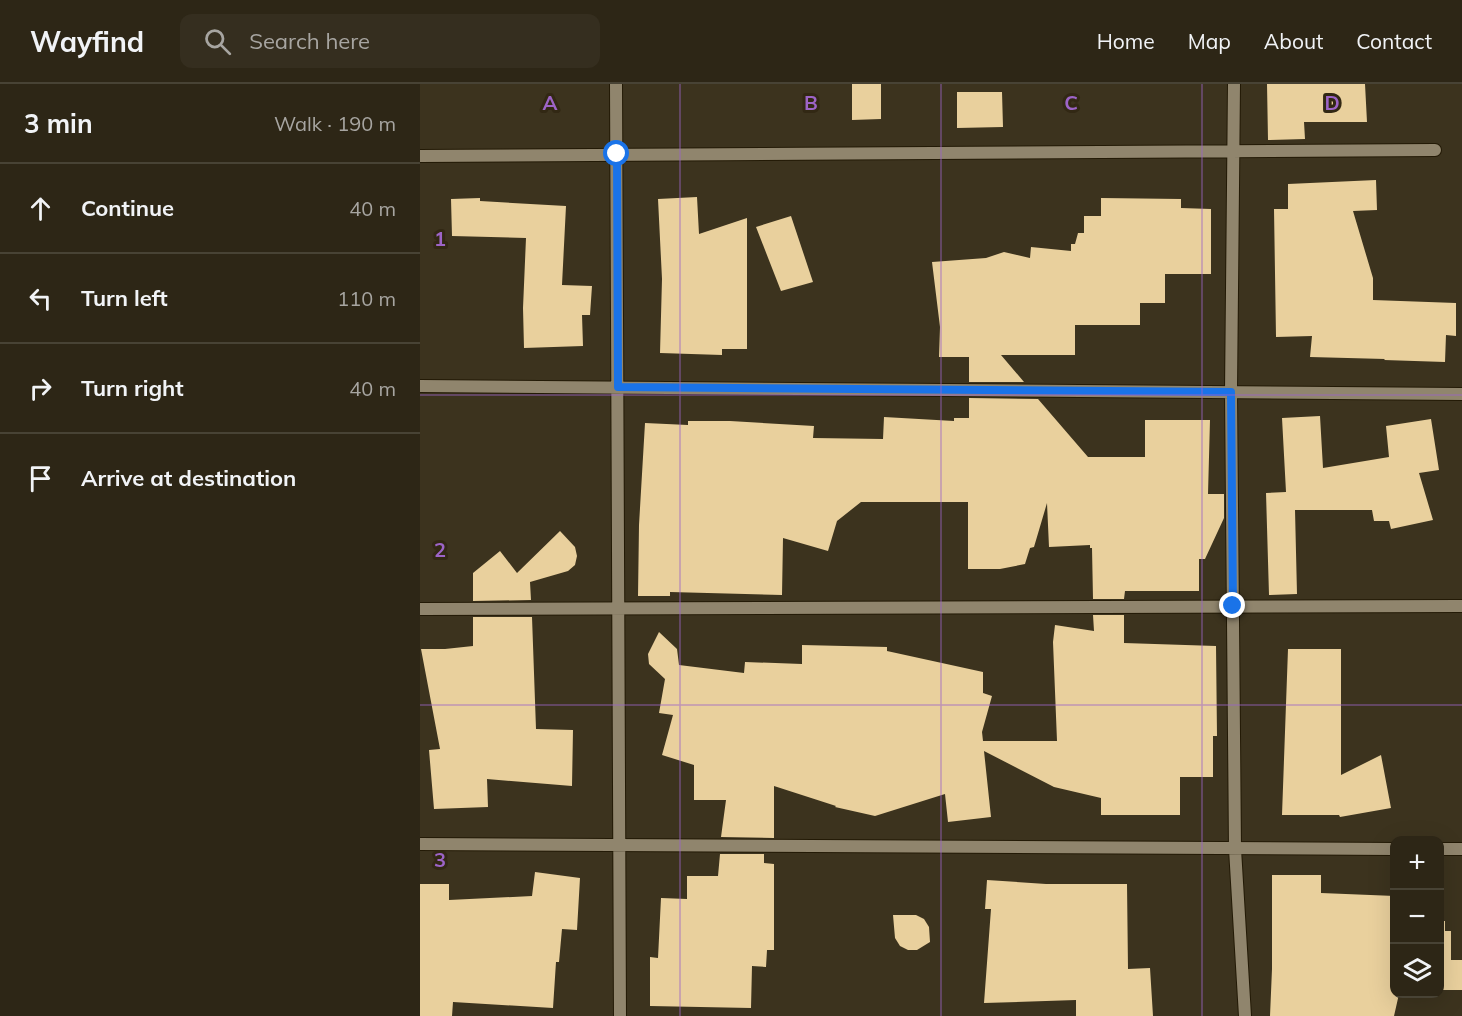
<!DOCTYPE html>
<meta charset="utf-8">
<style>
body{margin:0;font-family:Mulish,sans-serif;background:#352e1f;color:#f1f3f6}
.controls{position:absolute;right:18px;bottom:18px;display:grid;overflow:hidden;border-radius:12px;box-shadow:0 6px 24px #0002}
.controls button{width:54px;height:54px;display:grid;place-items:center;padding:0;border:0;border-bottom:2px solid #484335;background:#2d2616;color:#f1f3f6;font:30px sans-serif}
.stop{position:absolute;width:18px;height:18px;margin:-14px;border:4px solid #1a73e8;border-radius:50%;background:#fff}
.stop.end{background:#1a73e8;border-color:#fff;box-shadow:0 2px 6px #0008}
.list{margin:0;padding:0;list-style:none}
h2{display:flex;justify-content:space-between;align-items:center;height:78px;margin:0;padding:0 24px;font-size:26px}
h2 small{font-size:20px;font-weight:400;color:#a7a5a1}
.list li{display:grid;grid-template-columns:39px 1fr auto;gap:18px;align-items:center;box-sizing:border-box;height:90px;padding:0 24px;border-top:2px solid #484335}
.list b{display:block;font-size:22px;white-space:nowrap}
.list em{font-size:20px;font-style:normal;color:#a7a5a1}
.icon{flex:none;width:33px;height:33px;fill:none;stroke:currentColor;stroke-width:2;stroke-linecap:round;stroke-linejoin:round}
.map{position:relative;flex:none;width:1042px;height:932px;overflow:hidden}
header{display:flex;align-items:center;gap:36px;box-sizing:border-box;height:84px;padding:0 30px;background:#2d2616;border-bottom:2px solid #484335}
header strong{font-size:28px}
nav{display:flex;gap:33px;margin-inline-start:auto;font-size:21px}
.search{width:420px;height:54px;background:#352e1f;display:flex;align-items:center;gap:15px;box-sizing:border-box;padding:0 21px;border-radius:12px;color:#a7a5a1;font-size:22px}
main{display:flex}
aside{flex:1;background:#2d2616}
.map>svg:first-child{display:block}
.building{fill:#e9d09d}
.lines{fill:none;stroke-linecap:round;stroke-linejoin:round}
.minor-casing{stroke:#231a06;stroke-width:14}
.minor{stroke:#90856d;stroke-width:12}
.route{stroke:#1a73e8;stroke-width:8}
.grid{fill:none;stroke:#9d64c7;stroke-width:1.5;stroke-opacity:0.55}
.grid-label{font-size:20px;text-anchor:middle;font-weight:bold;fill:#9d64c7;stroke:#322814;stroke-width:6;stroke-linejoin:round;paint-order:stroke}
</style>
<header>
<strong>Wayfind</strong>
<div class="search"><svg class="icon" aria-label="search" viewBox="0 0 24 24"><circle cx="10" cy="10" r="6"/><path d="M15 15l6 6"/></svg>Search here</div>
<nav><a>Home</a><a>Map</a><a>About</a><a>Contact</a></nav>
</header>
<main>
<aside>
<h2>3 min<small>Walk · 190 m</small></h2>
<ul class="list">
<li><svg class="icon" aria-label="ahead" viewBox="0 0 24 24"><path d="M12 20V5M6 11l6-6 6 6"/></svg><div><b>Continue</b></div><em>40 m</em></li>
<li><svg class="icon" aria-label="left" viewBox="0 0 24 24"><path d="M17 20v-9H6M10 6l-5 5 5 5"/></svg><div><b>Turn left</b></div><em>110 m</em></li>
<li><svg class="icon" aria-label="right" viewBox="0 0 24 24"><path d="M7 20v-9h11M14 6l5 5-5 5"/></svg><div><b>Turn right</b></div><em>40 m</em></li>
<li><svg class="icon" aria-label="arrive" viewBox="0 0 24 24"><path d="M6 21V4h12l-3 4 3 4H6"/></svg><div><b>Arrive at destination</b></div></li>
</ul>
</aside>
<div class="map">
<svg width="1042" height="932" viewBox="0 0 1042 932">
<rect width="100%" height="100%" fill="#3c331e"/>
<path class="building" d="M432,0H461V35L432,36Z
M847,0H945L947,38H884L885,55L848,56Z
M537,8H582L583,43L537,44Z
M956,96L957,126L933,127L953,194V216L1036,219V252L1026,251L1025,278L964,276L965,275L890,273L892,252L856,253L854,125H868V100Z
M277,113L279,150L327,134V265H302V271L240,269L242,195L238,115Z
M60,114V117L146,122L142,201L172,202L170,231H162L163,262L104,264L103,224L106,154L32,152L31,115Z
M681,114L761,115V124L791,125V190H745V219H720V241H655V271H581L604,298H549V273H519L520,243L512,178L566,174L584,168L610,174L611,163L651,167V160H655L658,149H664V132H681Z
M371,132L393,198L361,207L336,143Z
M549,314L618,315L668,373H725V336H790L788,410H804V434L785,475H779V507H705L704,515H673L672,464H670V461L629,463L627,419L614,463L610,464L605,480L580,485H548V418H441L417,437L408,467L363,454L362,511L250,508V512H218L219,441L225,339L268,341V337H310L394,342L393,354L463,355L464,333L534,337V334H549Z
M900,332L903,384L969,373L966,342L1011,335L1019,386L999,389L1013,436L971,445L969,437H954L952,426H875L877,510L849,511L846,409L866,408L862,334Z
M140,447L155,463L157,472L155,481L148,487L110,498L111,516L53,517V489L80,467L97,489Z
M673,531H704V559L796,562L797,652H793V693H760V731H681V714L634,703L564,667L571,733L528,738L525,710L455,732L415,723L416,722L354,702V754L301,753L306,716H274V681L242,671L253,631L239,629L245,595L229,580L228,570L239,548L257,565L259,581L324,589L325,578L382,580V561L467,563V567L563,588V609L572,612L562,648L563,657H637L633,558L635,541L674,547Z
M53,533H112L116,645L153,646L152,702L67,695L68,723L14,725L9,666L20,665L1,565H25L53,562Z
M868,565H921V691L961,671L971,724L920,733L919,731H862Z
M300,770H344V779L354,780V866H347L346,883L332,882L331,924L230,922V873L238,874L241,814L267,815V792H298Z
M115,788L160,794L157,846L142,845L139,878H136L133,924L33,918L32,932H0V800H29V816L112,812Z
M852,791H901V809L975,812V909L1005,910H979L974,932H850L852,885Z
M567,796L626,800H707L708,885L730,884L733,932H656V916L564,919L571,825H565Z
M473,831H496L504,835L509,843L510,858L497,866H488L480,862L475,854Z
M1020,837H1025V847H1031V876H1042V906H1020Z"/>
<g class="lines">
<g class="minor-casing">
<path id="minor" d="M196,0L200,932
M814,0L811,308L815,765L825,932
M0,72L1015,66
M0,302L1042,310
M0,525L1042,522
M0,760L974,765
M1020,765H1042"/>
</g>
<use href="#minor" class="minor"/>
</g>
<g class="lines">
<path class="route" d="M197,70L198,303L811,308L813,522"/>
</g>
<path class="grid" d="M260,0V932M521,0V932M782,0V932M0,311H1042M0,621H1042"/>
<g class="grid-label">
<text x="130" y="26">A</text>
<text x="391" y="26">B</text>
<text x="651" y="26">C</text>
<text x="912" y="26">D</text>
<text x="20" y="162">1</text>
<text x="20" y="473">2</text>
<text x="20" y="783">3</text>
</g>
</svg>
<div class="controls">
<button>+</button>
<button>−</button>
<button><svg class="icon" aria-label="layers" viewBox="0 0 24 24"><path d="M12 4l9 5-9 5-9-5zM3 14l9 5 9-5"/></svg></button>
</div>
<div class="stop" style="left:197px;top:70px"></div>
<div class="stop end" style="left:813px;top:522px"></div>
</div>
</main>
